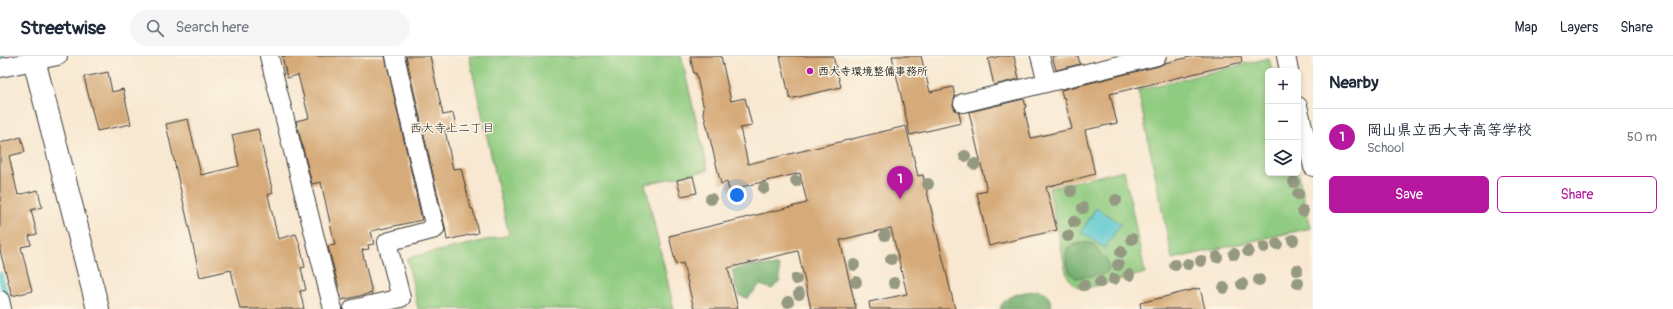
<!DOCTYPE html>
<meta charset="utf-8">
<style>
body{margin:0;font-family:Pangolin,"Klee One",sans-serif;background:#f6f6f7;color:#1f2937}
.controls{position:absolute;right:12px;top:12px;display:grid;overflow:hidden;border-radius:6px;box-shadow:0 2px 6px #0003}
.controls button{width:36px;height:36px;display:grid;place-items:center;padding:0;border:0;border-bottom:1px solid #e0e1e3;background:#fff;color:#1f2937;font:20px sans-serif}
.you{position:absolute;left:737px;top:139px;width:14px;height:14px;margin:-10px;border:3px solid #fff;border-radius:50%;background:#1a73e8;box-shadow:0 0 0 6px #1a73e833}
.badge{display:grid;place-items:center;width:26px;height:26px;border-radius:50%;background:#b5179e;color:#fff;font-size:13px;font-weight:700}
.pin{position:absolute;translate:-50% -33px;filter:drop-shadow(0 1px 2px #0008)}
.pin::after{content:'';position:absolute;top:21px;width:14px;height:12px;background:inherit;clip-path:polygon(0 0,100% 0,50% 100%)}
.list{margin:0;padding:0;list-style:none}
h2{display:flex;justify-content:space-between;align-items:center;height:52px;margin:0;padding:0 16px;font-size:17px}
h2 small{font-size:13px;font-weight:400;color:#747a83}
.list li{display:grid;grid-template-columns:26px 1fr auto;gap:12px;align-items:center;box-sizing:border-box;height:56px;padding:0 16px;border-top:1px solid #e0e1e3}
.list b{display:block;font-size:15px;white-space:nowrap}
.list p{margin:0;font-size:13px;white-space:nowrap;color:#747a83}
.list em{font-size:13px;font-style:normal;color:#747a83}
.actions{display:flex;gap:8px;padding:12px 16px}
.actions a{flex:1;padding:9px 0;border:1px solid #b5179e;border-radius:6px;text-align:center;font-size:14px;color:#b5179e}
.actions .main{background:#b5179e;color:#fff}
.icon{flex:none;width:22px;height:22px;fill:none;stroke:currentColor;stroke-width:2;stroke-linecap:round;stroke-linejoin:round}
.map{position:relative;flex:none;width:1313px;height:253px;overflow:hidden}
header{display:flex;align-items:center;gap:24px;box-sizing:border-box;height:56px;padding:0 20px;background:#fff;border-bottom:1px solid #e0e1e3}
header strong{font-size:19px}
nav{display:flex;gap:22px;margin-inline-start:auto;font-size:14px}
.search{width:280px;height:36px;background:#f6f6f7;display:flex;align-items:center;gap:10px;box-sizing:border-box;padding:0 14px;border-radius:22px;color:#747a83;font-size:15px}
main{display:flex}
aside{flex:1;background:#fff}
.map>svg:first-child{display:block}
.green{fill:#8fcb80;stroke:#56744e;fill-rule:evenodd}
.forest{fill:#73af6e;stroke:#486645}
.water{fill:#5ac7cf;stroke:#3b7276}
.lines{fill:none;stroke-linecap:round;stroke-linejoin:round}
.stream{stroke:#5ac7cf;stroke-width:6}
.building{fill:#d6aa79}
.street-casing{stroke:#3d3b37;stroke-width:20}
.secondary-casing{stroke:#3d3b37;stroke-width:24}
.street{stroke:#fff;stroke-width:18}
.secondary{stroke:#fff;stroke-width:22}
.tree{fill:#959981}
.poi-dot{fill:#b5179e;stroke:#fcf5e5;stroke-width:1.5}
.labels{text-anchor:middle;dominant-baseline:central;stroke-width:3;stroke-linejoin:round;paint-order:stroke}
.poi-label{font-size:11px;font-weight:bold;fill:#1c1c1c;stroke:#fcf5e5;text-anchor:start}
.neighbourhood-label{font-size:12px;fill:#1c1c1c;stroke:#fcf5e5}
</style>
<header>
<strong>Streetwise</strong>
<div class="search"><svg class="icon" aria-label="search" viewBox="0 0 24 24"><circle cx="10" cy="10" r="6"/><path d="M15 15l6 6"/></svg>Search here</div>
<nav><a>Map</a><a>Layers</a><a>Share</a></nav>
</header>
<main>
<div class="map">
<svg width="1313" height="253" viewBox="0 0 1313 253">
<rect width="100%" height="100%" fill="#fcf5e5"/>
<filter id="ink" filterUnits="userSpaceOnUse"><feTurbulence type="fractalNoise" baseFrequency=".025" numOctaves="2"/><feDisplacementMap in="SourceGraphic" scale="8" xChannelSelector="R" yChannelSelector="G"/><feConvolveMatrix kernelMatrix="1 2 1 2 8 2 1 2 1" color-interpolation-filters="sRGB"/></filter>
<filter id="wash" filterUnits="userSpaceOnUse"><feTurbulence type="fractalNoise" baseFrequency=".012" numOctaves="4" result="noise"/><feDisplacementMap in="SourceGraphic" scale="16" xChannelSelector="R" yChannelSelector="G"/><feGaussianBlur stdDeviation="0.9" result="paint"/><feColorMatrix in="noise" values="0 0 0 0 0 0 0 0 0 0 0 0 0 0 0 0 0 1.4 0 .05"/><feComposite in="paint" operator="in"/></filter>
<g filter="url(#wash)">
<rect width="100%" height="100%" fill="#f8e8d1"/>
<path class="green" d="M469,0H681L708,114L645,128L674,253H418L407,202L509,179Z
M1269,2L1272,15H1268V117H1298L1311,172L1172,203L1138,34Z
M1124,114L1145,217L1083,233C1073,230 1070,226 1066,216L1049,132ZM1085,187L1094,188L1100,199L1105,218L1075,222L1069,216L1066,197L1075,188Z"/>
<path class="forest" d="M1085,187L1094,188L1100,199L1106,203L1109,213L1105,218L1075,222C1067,214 1064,202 1068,191Z
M751,209L779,210L780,225L772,233L760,229L748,242L740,240L736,232L732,214Z
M1036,234C1047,235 1051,243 1052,253H1000C1004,238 1023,237 1036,234Z"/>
<path class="water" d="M1096,152L1121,168L1105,192L1081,176Z"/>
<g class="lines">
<path class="stream" d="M0,2L2,1
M0,219L7,244"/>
</g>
<g id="blocks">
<path class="building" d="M282,0H385L422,164L371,175L374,188L368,189L369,193L362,194L372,237L342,244L328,190L335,189L321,126L312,128L296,65L309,62L298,19L287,22Z
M406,0H430L443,59L453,57L456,72L445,74L453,113L461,112L471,153H473L478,177L447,184L445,171Z
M690,0H721L731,45L745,42L752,70L740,72L748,108L906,70L918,120L923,119L955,253H870L869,246L907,238L891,172L840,184L856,253H811L798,195L728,212L738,253H694L683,207L676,209L669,180L807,147L800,117L729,134L727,126L721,128L703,54L704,53L696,17L694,18Z
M780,0H833L841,31L790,43Z
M892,0H921L930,36L953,31L955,41L953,49L955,54L959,56L961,67L910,79Z
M1000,0H1014L1019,23L994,29L988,3Z
M1052,0H1078L1080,8L1056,14Z
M1194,0H1241L1242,6L1110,38L1117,67L1085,74L1095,118L1046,131L1057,174L989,190L977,137L987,135L969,56L1024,43L1026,51L1024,52L1031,82L1072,73L1064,41L1063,42L1061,34L1159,10L1165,7Z
M108,16L112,36L123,33L131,68L97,75L84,21Z
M188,63L201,119L239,110L232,79L258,73L273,137L268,139L278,183L296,178L300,189L305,211L301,212L306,234L300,235L304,253H240L231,214L200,221L166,68Z
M21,81L25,96L9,100L18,139L38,134L42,151L31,154L37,178L29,180L31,189L21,191L32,235L12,240L0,195V87Z
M693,120L697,137L681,140L677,124Z
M1200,232L1205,253H1141L1140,247Z"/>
</g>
</g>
<g filter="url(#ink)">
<use href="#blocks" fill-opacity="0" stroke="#3d3b37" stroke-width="1"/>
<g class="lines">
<g class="street-casing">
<path id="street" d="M269,0L333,253
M1040,0L1047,26
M1286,0L1289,15
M0,12L58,0
M963,47L1157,0
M1298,50L1313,111
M0,244L2,253
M353,253L401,242L387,186L435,173L395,0"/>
</g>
<g class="secondary-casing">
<path id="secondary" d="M33,0L98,253"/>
</g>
<use href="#street" class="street"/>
<use href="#secondary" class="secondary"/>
</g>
<g class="tree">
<circle cx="965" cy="100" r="6"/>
<circle cx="975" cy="108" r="6"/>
<circle cx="902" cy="119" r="6"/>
<circle cx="796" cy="125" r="6"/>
<circle cx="1294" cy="126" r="6"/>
<circle cx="928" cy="128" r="6"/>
<circle cx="764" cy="132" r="6"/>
<circle cx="1071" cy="135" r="6"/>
<circle cx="1298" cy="138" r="6"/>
<circle cx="733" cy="139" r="6"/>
<circle cx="711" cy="143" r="6"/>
<circle cx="1116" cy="144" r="6"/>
<circle cx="1083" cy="152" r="6"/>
<circle cx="1303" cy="155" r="6"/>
<circle cx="1074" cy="166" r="6"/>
<circle cx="885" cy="179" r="6"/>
<circle cx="1068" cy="180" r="6"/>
<circle cx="1132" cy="183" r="6"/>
<circle cx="1293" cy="184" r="6"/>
<circle cx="1277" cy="188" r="6"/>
<circle cx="1264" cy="191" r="6"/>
<circle cx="1248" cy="195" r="6"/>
<circle cx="1121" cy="196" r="6"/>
<circle cx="1234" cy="198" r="6"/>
<circle cx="1217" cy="201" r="6"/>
<circle cx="891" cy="203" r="6"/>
<circle cx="1201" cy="205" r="6"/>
<circle cx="1188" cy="208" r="6"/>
<circle cx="854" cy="209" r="6"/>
<circle cx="1118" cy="209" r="6"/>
<circle cx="1175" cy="209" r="6"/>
<circle cx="1297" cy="214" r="6"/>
<circle cx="1129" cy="219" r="6"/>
<circle cx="796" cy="223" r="6"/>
<circle cx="1114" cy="223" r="6"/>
<circle cx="1259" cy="224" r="6"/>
<circle cx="856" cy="226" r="6"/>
<circle cx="1100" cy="226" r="6"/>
<circle cx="894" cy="227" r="6"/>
<circle cx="1298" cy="227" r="6"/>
<circle cx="1242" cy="228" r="6"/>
<circle cx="1084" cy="229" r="6"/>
<circle cx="1224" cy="232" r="6"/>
<circle cx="799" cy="238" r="6"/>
<circle cx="788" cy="246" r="6"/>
</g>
</g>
<circle class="poi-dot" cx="810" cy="15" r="4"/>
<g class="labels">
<g class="poi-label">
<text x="818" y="15">西大寺環境整備事務所</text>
</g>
<g class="neighbourhood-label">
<text x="452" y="72">西大寺上二丁目</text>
</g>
</g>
</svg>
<div class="controls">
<button>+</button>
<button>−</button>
<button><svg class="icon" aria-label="layers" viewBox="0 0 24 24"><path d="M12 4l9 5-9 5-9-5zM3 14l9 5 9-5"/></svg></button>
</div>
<div class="you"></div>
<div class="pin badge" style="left:900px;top:143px">1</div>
</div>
<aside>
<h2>Nearby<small></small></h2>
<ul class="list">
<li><span class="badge">1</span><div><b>岡山県立西大寺高等学校</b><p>School</p></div><em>50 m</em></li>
</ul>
<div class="actions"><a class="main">Save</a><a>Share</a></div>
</aside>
</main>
